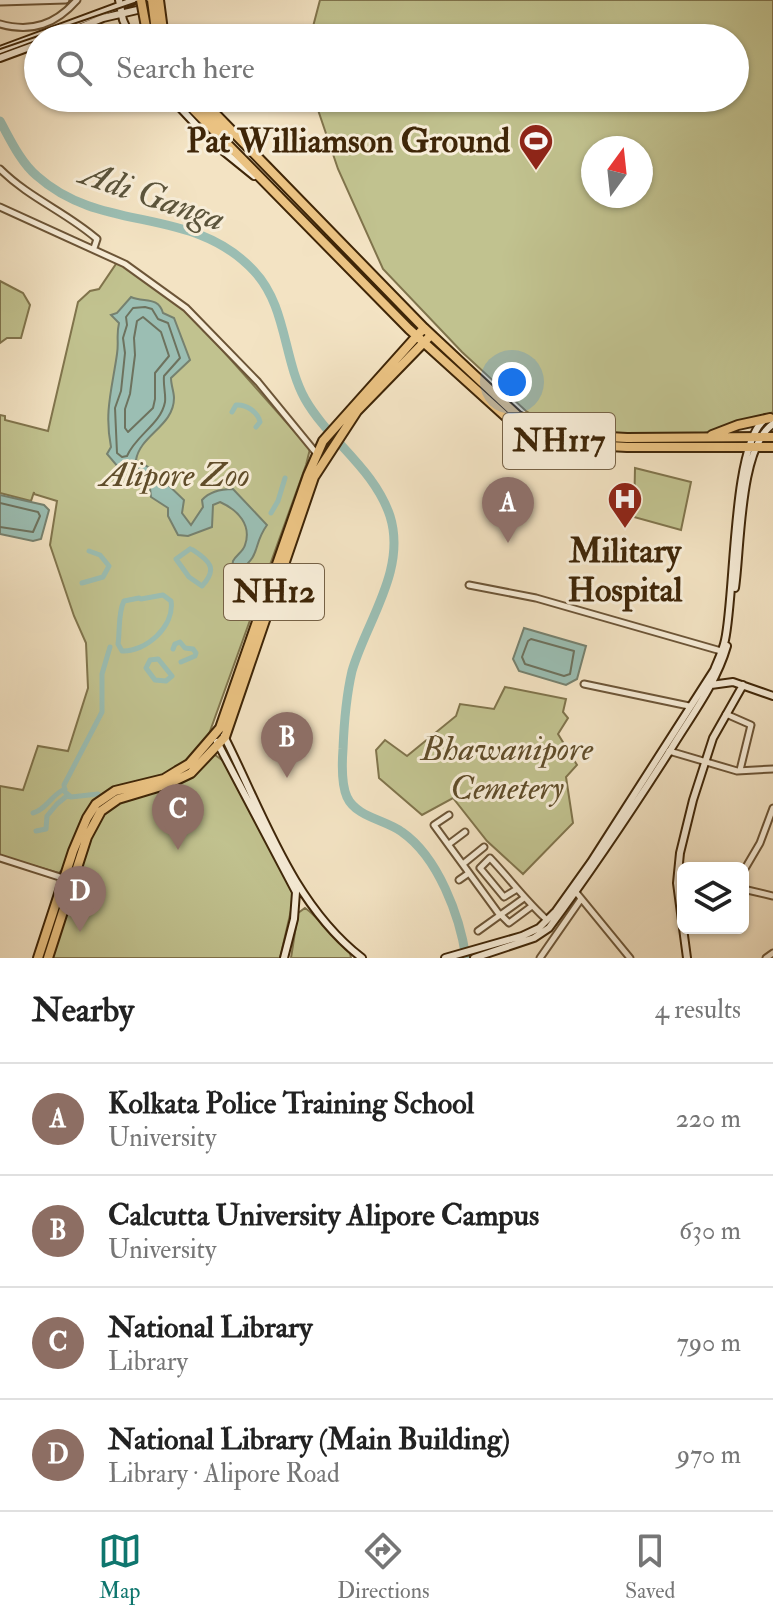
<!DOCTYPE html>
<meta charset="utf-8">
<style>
body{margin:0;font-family:"IM FELL Double Pica",serif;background:#f6f6f6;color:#222}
.controls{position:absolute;right:24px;bottom:24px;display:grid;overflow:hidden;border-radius:12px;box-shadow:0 2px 6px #0004}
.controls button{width:72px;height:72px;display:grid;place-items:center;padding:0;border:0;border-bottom:2px solid #e0e0e0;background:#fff;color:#222;font:40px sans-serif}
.compass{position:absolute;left:581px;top:136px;width:72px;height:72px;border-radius:50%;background:#fff;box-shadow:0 2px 6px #0004;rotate:15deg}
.you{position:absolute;left:512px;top:382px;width:28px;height:28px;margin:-20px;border:6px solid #fff;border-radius:50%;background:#1a73e8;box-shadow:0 0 0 12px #1a73e833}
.badge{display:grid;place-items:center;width:52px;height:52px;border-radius:50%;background:#0f766e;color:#fff;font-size:26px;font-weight:700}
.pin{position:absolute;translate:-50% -66px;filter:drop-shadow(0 2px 4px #0008)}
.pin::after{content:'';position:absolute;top:42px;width:28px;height:24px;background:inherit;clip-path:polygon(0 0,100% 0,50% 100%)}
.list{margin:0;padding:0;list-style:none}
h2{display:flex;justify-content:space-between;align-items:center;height:104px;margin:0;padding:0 32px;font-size:34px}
h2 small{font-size:26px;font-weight:400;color:#767676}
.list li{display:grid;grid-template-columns:52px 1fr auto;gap:24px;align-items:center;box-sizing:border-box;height:112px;padding:0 32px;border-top:2px solid #e0e0e0}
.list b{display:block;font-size:30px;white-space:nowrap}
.list p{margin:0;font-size:26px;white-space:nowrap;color:#767676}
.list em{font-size:26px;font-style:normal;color:#767676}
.icon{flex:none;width:44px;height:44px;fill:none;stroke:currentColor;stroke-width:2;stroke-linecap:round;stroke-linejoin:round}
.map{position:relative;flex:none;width:773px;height:958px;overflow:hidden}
.search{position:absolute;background:#fff;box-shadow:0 2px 6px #0004;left:24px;right:24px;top:24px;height:88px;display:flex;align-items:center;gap:20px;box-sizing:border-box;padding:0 28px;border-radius:44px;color:#767676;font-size:30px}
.sheet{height:552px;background:#fff}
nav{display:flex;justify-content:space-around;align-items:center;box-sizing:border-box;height:112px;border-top:2px solid #e0e0e0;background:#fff;font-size:22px;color:#767676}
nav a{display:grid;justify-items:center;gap:4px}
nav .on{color:#0f766e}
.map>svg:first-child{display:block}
.green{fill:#c1c28f;stroke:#80744c;stroke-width:2;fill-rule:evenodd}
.water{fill:#9bbeb3;stroke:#76816f;stroke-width:2}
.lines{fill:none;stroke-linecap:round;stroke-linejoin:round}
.shore{stroke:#6d725e;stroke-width:2}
.canal{stroke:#9bbeb3;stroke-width:5}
.river{stroke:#9bbeb3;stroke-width:9}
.street-casing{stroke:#6c5537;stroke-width:9}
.secondary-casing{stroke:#3f2608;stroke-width:10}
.highway-casing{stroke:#3f2608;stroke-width:12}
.street{stroke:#f7edd8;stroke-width:5}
.secondary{stroke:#f7edd8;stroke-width:6}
.highway{stroke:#eac282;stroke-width:8}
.tram{stroke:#3f2608;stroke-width:2}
.highway-bridge-casing{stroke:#3f2608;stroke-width:12;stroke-linecap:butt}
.highway-bridge{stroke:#eac282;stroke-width:8}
.labels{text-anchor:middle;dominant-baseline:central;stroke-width:6;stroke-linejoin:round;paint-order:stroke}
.shield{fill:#f7edd8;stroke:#766246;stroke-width:2}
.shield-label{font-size:32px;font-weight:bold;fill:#3f2608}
.poi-label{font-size:34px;font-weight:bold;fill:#3f2608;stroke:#f7edd8;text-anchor:end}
.park-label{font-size:34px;font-style:italic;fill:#604d2a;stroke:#f7edd8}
.water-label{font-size:36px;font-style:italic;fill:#5b543b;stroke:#f7edd8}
</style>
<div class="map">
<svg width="773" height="958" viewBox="0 0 773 958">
<rect width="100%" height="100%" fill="#f3e3c3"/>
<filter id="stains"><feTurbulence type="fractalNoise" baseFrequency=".0025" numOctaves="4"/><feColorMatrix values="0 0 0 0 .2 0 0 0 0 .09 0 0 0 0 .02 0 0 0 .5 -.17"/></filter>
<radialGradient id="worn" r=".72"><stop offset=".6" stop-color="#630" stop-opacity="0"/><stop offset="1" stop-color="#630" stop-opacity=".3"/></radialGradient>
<path class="green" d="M320,0H773V412L748,424L699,434H631L575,430L549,425L526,411L462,352L383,269L338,169L314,98H735V38H310ZM593,148H641V196H593Z
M118,261L185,308L310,449L306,465L209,734C197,748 186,764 169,773C142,786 108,779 90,808C79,825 73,848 66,866L59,873L0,856V786L23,790L38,746L68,751L88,688L86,643L74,616L50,545L57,501L34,494V492L31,501L0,493V415L5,416V420L48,431L78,302L90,291L99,289Z
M0,281L23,293L30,305L21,338H7L0,343Z
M635,468L691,482L681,530L634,517Z
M505,687L566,699L563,712L568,718L558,734L577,765L566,777L573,823L523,874L487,841L453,798L422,815L379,778L376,750L385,740L407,756L456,716L460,704L494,709Z
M211,752L226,763L295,893L280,958H48L87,838L108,806L190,770Z
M305,908C315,914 339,943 350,953L351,958H291L298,913Z"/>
<path class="water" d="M131,297C144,303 158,296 163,313L174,318L190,360L171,378C171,385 174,392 174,398C174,426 140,435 136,460L155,471L157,480L164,481L184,500L182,513L191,525L203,507L202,500C210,491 221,489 233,489L267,525C252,546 262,554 240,570L232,568L233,561C236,555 243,552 245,545C252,525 238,510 220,502L213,505L212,527L188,536L178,535L168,516V508L151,497L150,488L138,480V468L130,464L118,467L107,454L111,447C104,412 112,389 117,354C119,342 116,336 119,323L111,315L117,313Z
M0,495L44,505L49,510L41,539L33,541L0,534Z
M524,628L586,646L577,679L566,685L519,671L513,659Z"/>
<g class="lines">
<path class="shore" d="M145,307L152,309L158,319L168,323L180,358L164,376C163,385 166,394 165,402C161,424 136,435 127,456L122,457L117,453L115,408L121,391L125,353L123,338L127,325L126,317L133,308Z
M143,317L161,332L169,356L155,373V399L153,408L128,432L125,428V409L130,394L135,355L134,338L137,321Z
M0,503L38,512L40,516L33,532L0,527
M531,639L574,651L570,674L564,676L525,664L522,657L528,641Z"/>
<path class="canal" d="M232,412L236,405C246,404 258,412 260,422L256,427
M271,513L278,501L285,478
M190,549L176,559L189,577L202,586C218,569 210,561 193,550
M82,583L103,577L109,566L100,555L89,551
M139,598L124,601C118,612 120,630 118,644L122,651C146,652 175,626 171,601L163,595L141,599
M173,649L175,644L180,642L185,648L193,649L196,653L195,656L181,662
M158,659L150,660L146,668L155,680L166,681L172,676L159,660
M98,794L71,797L65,792L64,785L102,712V674L110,647
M33,813C46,810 52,794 65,789
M36,831L46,829L47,816L57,804L68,795"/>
<path class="river" d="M0,121C10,139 21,163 37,176C103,235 192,204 254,271C287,306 283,359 305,399C329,441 374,468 390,516C407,570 366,622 352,671C346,697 344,723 343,749C342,763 341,784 347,797C356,817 386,820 402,832C438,857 460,916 466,958"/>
<g class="street-casing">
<path id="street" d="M0,2L66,0
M0,24C32,33 56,24 77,0
M0,169C29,198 66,212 97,239L94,248
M0,207L125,264L186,308L258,382L317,454
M469,585L536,598L721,651
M584,684L689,706
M726,714L751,725L740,770
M669,751L737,771L773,769
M449,815L434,825L499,914
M449,844L465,832
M0,858L72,881
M463,864L484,847
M743,872L760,843L773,808
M459,880L469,873
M517,889L504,897L480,868L490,858C510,879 526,901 547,920
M743,889L773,896
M575,891L630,958
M500,914L509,923L532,906
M478,931L524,898
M540,958L581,899
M766,958L773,953"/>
</g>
<g class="secondary-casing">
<path id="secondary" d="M119,0L123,20L131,38
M54,38L103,18L146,8
M0,50L135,0
M0,58L38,44
M171,98L212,142L254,176
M735,588C741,548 739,447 773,424
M711,685L733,682L773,696
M224,736C263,813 292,904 362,958
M217,742L296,892L294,919L284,958
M445,958L522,936L539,928L556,911L591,862L714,670C718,660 723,650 725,640C735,595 732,449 763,421
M474,958L534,938L549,928C592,870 632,810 671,749C691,716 716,684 727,646
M687,958L677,883L680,853L693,800L713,738L743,685"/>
</g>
<g class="highway-casing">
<path id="highway" d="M182,98L409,329L513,423L540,437L572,444L627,447H773
M191,98L228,134
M200,98L424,328L518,416L543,428L573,435L627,438L773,437
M712,435L738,425L770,418
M38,958L73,851L87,818L96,804L115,791L164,779L177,771L189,764L220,728L308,475L323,441L424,328
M48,958L87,837L101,811L118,799L168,784L191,773L225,737L314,477L357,411L431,335"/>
</g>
<use href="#street" class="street"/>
<use href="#secondary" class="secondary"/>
<use href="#highway" class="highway"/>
<path class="tram" d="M0,49L143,0"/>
<g class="highway-bridge-casing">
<path id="highway-bridge" d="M141,0L148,38
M152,0L157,38
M159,0L164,38"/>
</g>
<use href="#highway-bridge" class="highway-bridge"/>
</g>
<defs>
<g id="stadium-pin" transform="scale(1.8)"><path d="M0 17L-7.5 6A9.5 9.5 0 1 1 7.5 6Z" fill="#8f2418" stroke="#f7edd8"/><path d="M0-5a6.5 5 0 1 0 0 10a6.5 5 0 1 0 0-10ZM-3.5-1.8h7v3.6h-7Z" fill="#fff"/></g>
<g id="hospital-pin" transform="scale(1.8)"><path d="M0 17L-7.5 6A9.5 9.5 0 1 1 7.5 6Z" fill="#8f2418" stroke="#f7edd8"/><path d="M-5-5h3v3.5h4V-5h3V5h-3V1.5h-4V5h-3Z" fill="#fff"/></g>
</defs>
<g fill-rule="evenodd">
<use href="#stadium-pin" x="536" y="141"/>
<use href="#hospital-pin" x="625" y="499"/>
</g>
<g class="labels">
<g class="shield">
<rect x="503" y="413" width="112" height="56" rx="6"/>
<rect x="224" y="564" width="100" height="56" rx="6"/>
</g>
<g class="shield-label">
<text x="559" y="441">NH117</text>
<text x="274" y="592">NH12</text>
</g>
<g class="poi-label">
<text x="510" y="141">Pat Williamson Ground</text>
<text x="625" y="551" text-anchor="middle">Military<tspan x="625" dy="39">Hospital</tspan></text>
</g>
<g class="park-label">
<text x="175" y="475">Alipore Zoo</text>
<text x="507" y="749">Bhawanipore<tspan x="507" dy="39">Cemetery</tspan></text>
</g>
<g class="water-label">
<text transform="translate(153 196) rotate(19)">Adi Ganga</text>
</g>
</g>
<rect width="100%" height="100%" filter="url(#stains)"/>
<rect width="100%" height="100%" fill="url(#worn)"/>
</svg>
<div class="controls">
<button><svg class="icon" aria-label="layers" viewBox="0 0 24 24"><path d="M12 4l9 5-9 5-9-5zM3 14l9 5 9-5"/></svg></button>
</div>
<svg class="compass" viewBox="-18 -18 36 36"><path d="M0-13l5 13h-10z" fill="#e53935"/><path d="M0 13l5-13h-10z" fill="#767676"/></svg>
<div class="you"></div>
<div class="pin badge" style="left:508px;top:543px;background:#8d6e63">A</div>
<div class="pin badge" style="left:287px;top:778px;background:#8d6e63">B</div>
<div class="pin badge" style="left:178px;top:850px;background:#8d6e63">C</div>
<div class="pin badge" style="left:80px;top:932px;background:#8d6e63">D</div>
<div class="search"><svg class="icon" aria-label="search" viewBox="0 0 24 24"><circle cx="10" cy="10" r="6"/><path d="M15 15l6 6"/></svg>Search here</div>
</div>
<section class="sheet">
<h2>Nearby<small>4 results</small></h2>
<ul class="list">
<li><span class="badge" style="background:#8d6e63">A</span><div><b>Kolkata Police Training School</b><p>University</p></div><em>220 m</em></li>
<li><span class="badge" style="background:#8d6e63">B</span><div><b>Calcutta University Alipore Campus</b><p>University</p></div><em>630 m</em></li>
<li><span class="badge" style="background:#8d6e63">C</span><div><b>National Library</b><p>Library</p></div><em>790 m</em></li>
<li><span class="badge" style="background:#8d6e63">D</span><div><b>National Library (Main Building)</b><p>Library · Alipore Road</p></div><em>970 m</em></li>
</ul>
</section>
<nav>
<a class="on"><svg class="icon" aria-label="map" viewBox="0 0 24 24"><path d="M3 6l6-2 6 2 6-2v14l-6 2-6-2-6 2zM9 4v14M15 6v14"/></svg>Map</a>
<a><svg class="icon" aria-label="directions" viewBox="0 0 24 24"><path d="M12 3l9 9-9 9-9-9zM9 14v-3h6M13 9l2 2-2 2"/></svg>Directions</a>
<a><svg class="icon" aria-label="saved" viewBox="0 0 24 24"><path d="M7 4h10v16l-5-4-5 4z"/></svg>Saved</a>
</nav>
